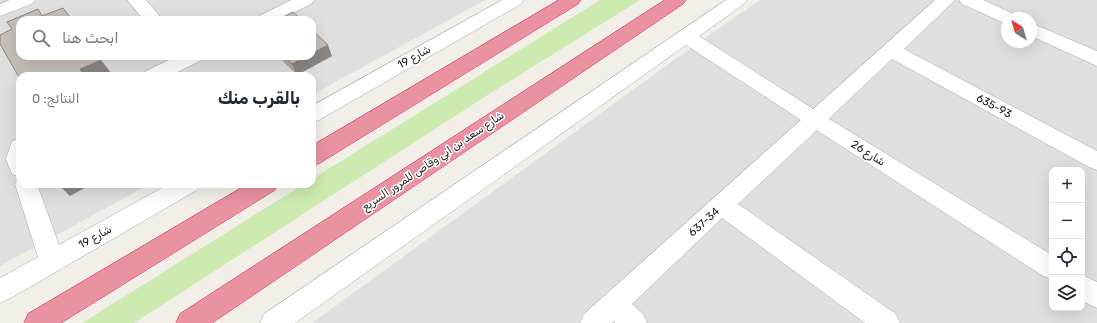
<!DOCTYPE html>
<html lang="ar">
<meta charset="utf-8">
<style>
body{margin:0;font-family:Rubik,"Noto Naskh Arabic",sans-serif;background:#f2f2f3;color:#1f2937;direction:rtl}
.controls{position:absolute;right:12px;bottom:12px;display:grid;overflow:hidden;border-radius:8px;box-shadow:0 4px 16px #0002}
.controls button{width:36px;height:36px;display:grid;place-items:center;padding:0;border:0;border-bottom:1px solid #e0e1e3;background:#fff;color:#1f2937;font:20px sans-serif}
.compass{position:absolute;left:1001px;top:12px;width:36px;height:36px;border-radius:50%;background:#fff;box-shadow:0 4px 16px #0002;rotate:323deg}
.list{margin:0;padding:0;list-style:none}
h2{display:flex;justify-content:space-between;align-items:center;height:52px;margin:0;padding:0 16px;font-size:17px}
h2 small{font-size:13px;font-weight:400;color:#747a83}
.icon{flex:none;width:22px;height:22px;fill:none;stroke:currentColor;stroke-width:2;stroke-linecap:round;stroke-linejoin:round}
.map{position:relative;flex:none;width:1097px;height:323px;overflow:hidden;direction:ltr}
.search{position:absolute;background:#fff;box-shadow:0 4px 16px #0002;left:16px;top:16px;width:300px;height:44px;display:flex;align-items:center;gap:10px;box-sizing:border-box;padding:0 14px;border-radius:12px;color:#747a83;font-size:15px}
.panel{position:absolute;background:#fff;box-shadow:0 4px 16px #0002;left:16px;top:72px;width:300px;height:116px;border-radius:12px;direction:rtl}
.map>svg:first-child{display:block}
.residential{fill:#e0dfdf;fill-rule:evenodd}
.grass{fill:#cdebb0}
.lines{fill:none;stroke-linecap:round;stroke-linejoin:round}
.minor-casing{stroke:#a9a9a9;stroke-width:1}
.tertiary-casing{stroke:#a9a9a9;stroke-width:1}
.motorway-casing{stroke:#dc2a67;stroke-width:1}
.minor{fill:#fff;fill-rule:evenodd}
.tertiary{fill:#fff;fill-rule:evenodd}
.motorway{fill:#e892a2;fill-rule:evenodd}
.wall{fill:#aba49e}
.shaded-wall{fill:#8b8681}
.building{fill:#c7bfb8;stroke:#8b8681}
.labels{text-anchor:middle;dominant-baseline:central;stroke-width:3;stroke-linejoin:round;paint-order:stroke}
.street-label{font-size:11px;fill:#222;stroke:#fff}
</style>
<div class="map">
<svg width="1097" height="323" viewBox="0 0 1097 323">
<rect width="100%" height="100%" fill="#f2efe9"/>
<path class="residential" d="M0,0H485L312,95V76H20V184H150L0,266ZM20,20H312V56H20Z
M760,0H1097V323H312L692,47ZM1007,18H1031V42H1007ZM1052,170H1082V308H1052Z"/>
<path class="grass" d="M600,0H640L497,89L134,323H82L304,184H312V179Z"/>
<g class="lines">
<g class="minor-casing">
<path id="minor" d="M10,0H35L32,4L0,16V4Z
M127,0H146L163,20H144Z
M291,0H314L311,4L279,20H256L259,16Z
M502,0H524L521,4L319,120L312,123V106Z
M935,0H955L904,49L1097,151V170L1089,167L892,59L738,204L896,314L900,323H865L722,218L632,304L643,314L647,323H615L614,321L612,323H580L584,314Z
M959,0H983L1014,14L1017,18H1007V24L1002,22L962,4Z
M1031,23L1097,51V66L1031,36Z
M177,56H203L200,61L169,76H143L146,71Z
M20,139V177L12,174L6,159L12,141Z
M20,177V184H37L59,245L169,184H200L197,190L9,299L0,303V278L38,257L15,184L18,178Z"/>
</g>
<g class="tertiary-casing">
<path id="tertiary" d="M726,0H747L744,4L699,36L821,114L1052,255V279L1043,276L807,124L686,45L295,323H260L264,314Z
M1082,275L1097,282V308L1082,301Z"/>
</g>
<g class="motorway-casing">
<path id="motorway" d="M559,0H581L578,4L320,163L312,166V146Z
M665,0H686L683,4L212,323H176L180,314Z
M248,184H278L275,190L61,323H24L28,314Z"/>
</g>
<use href="#minor" class="minor"/>
<use href="#tertiary" class="tertiary"/>
<use href="#motorway" class="motorway"/>
</g>
<path class="wall" d="M278,56H332L297,75Z"/>
<path class="shaded-wall" d="M328,45L332,56L297,75L292,64L307,56H312V53Z
M98,56L111,73L104,76H84L80,69Z
M62,184H92L70,196L59,185Z"/>
<path class="building" d="M63,8L72,20H20V56H98L101,60L80,69L84,76H20V79L0,44V35L12,29L7,22L38,9L42,16Z
M293,12L302,20H277Z
M312,30L328,45L312,53Z
M284,56H307L292,64Z"/>
<g class="labels">
<g class="street-label">
<text transform="translate(414 57) rotate(-29)">شارع 19</text>
<text transform="translate(994 106) rotate(28)">635-93</text>
<text transform="translate(868 153) rotate(32)">شارع 26</text>
<text transform="translate(433 161) rotate(-34)">شارع سعد بن ابي وقاص للمرور السريع</text>
<text transform="translate(704 222) rotate(-42)">637-34</text>
<text transform="translate(95 237) rotate(-29)">شارع 19</text>
</g>
</g>
</svg>
<div class="controls">
<button>+</button>
<button>−</button>
<button><svg class="icon" aria-label="locate" viewBox="0 0 24 24"><circle cx="12" cy="12" r="6"/><path d="M12 2v4M12 18v4M2 12h4M18 12h4"/></svg></button>
<button><svg class="icon" aria-label="layers" viewBox="0 0 24 24"><path d="M12 4l9 5-9 5-9-5zM3 14l9 5 9-5"/></svg></button>
</div>
<svg class="compass" viewBox="-18 -18 36 36"><path d="M0-13l5 13h-10z" fill="#e53935"/><path d="M0 13l5-13h-10z" fill="#747a83"/></svg>
<div class="search"><svg class="icon" aria-label="search" viewBox="0 0 24 24"><circle cx="10" cy="10" r="6"/><path d="M15 15l6 6"/></svg>ابحث هنا</div>
<section class="panel">
<h2>بالقرب منك<small>النتائج: 0</small></h2>
<ul class="list">
</ul>
</section>
</div>
